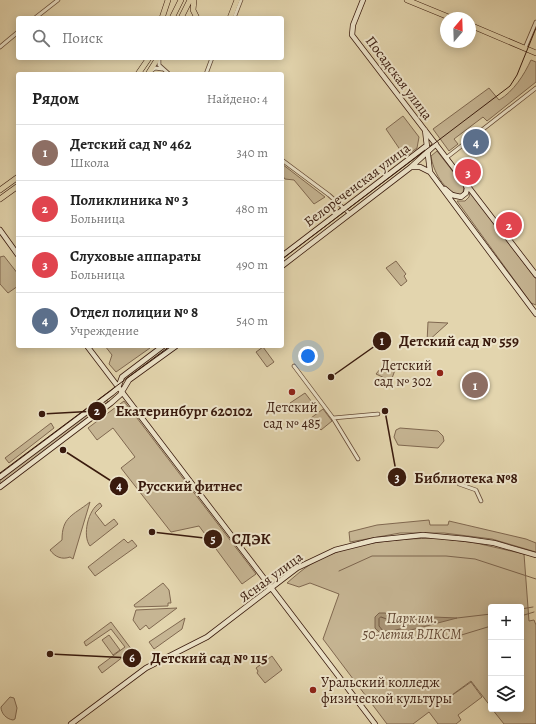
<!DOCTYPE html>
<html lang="ru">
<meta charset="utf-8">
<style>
body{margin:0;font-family:Alegreya,serif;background:#f6f6f6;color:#222}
.controls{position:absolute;right:12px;bottom:12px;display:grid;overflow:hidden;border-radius:4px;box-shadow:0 2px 10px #0003}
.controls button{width:36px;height:36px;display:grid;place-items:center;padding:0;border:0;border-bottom:1px solid #e0e0e0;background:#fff;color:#222;font:20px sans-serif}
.compass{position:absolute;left:440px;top:12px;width:36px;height:36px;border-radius:50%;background:#fff;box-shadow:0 2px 10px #0003;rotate:19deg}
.you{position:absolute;left:308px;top:356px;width:14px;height:14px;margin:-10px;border:3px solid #fff;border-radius:50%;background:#1a73e8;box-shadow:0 0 0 6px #1a73e833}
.badge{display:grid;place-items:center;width:26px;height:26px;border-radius:50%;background:#0b8043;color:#fff;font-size:13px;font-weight:700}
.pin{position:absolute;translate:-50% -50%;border:2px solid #fff;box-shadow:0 1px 4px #0006}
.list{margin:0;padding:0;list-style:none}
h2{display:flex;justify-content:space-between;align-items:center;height:52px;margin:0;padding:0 16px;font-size:17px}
h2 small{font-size:13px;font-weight:400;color:#767676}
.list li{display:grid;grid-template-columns:26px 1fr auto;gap:12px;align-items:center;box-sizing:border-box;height:56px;padding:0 16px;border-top:1px solid #e0e0e0}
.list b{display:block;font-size:15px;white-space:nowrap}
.list p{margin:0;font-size:13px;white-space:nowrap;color:#767676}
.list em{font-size:13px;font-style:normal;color:#767676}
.icon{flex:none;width:22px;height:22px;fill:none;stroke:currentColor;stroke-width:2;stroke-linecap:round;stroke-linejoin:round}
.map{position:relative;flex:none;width:536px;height:724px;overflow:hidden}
.search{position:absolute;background:#fff;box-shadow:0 2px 10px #0003;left:16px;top:16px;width:268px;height:44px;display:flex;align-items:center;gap:10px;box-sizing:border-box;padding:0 14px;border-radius:4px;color:#767676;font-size:15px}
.panel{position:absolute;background:#fff;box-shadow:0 2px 10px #0003;left:16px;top:72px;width:268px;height:276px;border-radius:4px}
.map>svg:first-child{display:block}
.green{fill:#c6b593;stroke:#806850}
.water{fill:#a99577;stroke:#7c644d}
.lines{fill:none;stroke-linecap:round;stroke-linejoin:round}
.shore{stroke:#715842;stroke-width:1}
.stream{stroke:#7c644d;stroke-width:1}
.street-casing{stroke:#644935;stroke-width:4.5}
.secondary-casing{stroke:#391a0d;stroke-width:6}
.primary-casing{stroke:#391a0d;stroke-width:6}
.street{stroke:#ede4ca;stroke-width:3}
.secondary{stroke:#ede4ca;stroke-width:4.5}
.primary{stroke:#e3d5ae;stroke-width:5}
.tram{stroke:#391a0d;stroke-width:1}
.poi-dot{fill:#8f2418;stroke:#ede4ca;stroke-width:1.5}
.labels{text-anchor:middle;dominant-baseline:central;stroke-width:4;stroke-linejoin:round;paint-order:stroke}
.street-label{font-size:14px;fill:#391a0d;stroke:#ede4ca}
.poi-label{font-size:14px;fill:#391a0d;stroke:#ede4ca;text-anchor:end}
.park-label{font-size:14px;font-style:italic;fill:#634835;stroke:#ede4ca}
.leader{fill:none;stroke:#391a0d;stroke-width:1.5}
.callout-dot{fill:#391a0d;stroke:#ede4ca;stroke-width:1.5}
.mark-label{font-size:12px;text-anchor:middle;font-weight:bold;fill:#fff}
.callout-label{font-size:15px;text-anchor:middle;font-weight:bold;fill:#391a0d;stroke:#ede4ca;stroke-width:4;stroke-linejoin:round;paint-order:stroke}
</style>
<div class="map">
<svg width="536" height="724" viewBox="0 0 536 724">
<rect width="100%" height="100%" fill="#e3d5ae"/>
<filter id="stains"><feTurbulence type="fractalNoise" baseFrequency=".005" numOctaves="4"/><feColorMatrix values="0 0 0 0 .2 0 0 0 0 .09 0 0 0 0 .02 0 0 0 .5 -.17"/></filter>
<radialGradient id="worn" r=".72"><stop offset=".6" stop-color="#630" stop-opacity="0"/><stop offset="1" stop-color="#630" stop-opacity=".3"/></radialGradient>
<path class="green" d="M531,60L536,62V82L487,121L483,117L454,139L458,144L449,151L433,129L489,88L499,100C514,91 524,75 531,60Z
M403,116L419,137L417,148L405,157L386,129Z
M437,151L464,186L463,193L459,195C444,191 433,171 431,156Z
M282,164L325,197L314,204L294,180L285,179L282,175Z
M470,192L536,279V305L531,303L457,201H465L469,197Z
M4,256L18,274V286L8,293L0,284V257Z
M396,261L406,274L404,276L407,281L401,286L386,268Z
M428,322L448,323L427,342Z
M105,346H148L150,348L116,372L109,364L112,355Z
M263,347L274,362L267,367L256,352Z
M385,363L395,370L391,381L376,374Z
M305,393L315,406L307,412L292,407L290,403Z
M106,399L108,402L0,484V480Z
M124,401L256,574L242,584L199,526L171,532L121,468L135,457L113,428L97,440L88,428Z
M323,409L332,421L321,430L311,418Z
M51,423L54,428L9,463L5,458Z
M400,428L438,431L443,436L444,441L438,448L398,445L394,437L396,430Z
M90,502L73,559L70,557C62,560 55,557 50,550L62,540C62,517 72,516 90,502Z
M100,503L102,506L95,513L105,526L114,519L118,524L90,546C82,536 88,509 100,503Z
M429,520L430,525H448L449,521L526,539L536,543V552L492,539L444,533H400L350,542L349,532L377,525Z
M437,538L476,543L524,554L529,621L534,620L536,625V724H504L492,709H521V607H491V707L471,681L441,703L471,682L482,697L458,715L461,720L456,724H438L429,712L413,724H387L323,639L339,594L310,583L299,587L287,583C295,576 303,569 311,564C348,542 396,539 437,538Z
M124,539L128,543L132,540L137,546L95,576L88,567Z
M163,583L169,590L171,603H168V606L135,607L134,605Z
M177,608L149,629L146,625L140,630L133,620L136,610Z
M185,618L182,629L154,649L149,642Z
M111,622L132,650L102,673L98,667L125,647L111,629L86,646L84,642Z
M109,635L120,650L113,655L102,640Z
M272,656L282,670L265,683L257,673L258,671L256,668Z
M10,697L14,698L17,708L15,719L13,720C6,719 1,713 1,707Z"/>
<path class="water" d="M379,613H385L404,621L433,617L457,618L392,635H382L375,628V617Z"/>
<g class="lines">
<path class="shore" d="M381,617L403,625L404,628L392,631H383L379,626V619Z"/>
<path class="stream" d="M339,571L372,556H446L475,559L536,579
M521,609L533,607
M521,616L534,612
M457,618L491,614
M445,640L491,626"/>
<g class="street-casing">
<path id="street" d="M35,18L58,0
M234,18L241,0
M0,47L18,32
M525,48L536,22
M159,59V65L169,74
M151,71L155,68L162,69
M206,74L212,58
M446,158L536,88
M282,160L329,195L350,214
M294,366L333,418L378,414
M333,418L358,459
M459,484L476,490L481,501"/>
</g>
<g class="secondary-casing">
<path id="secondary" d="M363,0L353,25L352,35L536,275
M425,130L430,172
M411,167H420L430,172L536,314
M445,189L452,195L461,197L466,193L467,188L465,184
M0,230L18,255
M282,256L426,146
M282,266L411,167L436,144
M87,346L375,724
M0,477L112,393L118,388L122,377L163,346
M0,487L111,403L120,395L129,380L176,346
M71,724L146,668L207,637L297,568L335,550L375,540L423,535L466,539L494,543L536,555"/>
</g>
<g class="primary-casing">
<path id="primary" d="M194,0L193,10L197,18
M407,0L451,18
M162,18L168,0
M172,18L181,0
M181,18L190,0
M230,18L237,0
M470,25L536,53
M138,74L149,58
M148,74L158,58
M0,190L18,177
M0,199L18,186"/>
</g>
<use href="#street" class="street"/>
<use href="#secondary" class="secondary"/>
<use href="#primary" class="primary"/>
<path class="tram" d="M282,259L510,86L517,75L536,28
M0,473L170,346"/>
</g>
<g class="poi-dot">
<circle cx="440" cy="373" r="4"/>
<circle cx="292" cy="392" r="4"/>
<circle cx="313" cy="690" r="4"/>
</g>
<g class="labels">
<g class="street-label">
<text transform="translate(399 78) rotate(53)">Посадская улица</text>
<text transform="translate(357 185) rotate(-37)">Белореченская улица</text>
<text transform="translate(271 577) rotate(-36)">Ясная улица</text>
</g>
<g class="poi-label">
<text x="432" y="365">Детский<tspan x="432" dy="16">сад № 302</tspan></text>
<text x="292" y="407" text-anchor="middle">Детский<tspan x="292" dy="16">сад № 485</tspan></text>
<text x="321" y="682" text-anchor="start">Уральский колледж<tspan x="321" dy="16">физической культуры</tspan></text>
</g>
<g class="park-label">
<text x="412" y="618">Парк им.<tspan x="412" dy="16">50-летия ВЛКСМ</tspan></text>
</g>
</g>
<path class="leader" d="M331 377L382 341M42 414L97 411M385 411L397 477M63 450L119 486M152 532L213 539M50 654L132 658"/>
<g class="callout-dot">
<circle cx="331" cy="377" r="4"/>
<circle cx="42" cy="414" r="4"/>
<circle cx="385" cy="411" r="4"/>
<circle cx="63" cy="450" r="4"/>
<circle cx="152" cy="532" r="4"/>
<circle cx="50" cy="654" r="4"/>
<circle cx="382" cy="341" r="10"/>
<circle cx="97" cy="411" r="10"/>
<circle cx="397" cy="477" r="10"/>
<circle cx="119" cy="486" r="10"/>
<circle cx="213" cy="539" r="10"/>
<circle cx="132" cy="658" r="10"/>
</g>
<g class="mark-label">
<text x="382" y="345">1</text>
<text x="97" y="415">2</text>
<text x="397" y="482">3</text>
<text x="119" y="490">4</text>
<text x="213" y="543">5</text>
<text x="132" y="662">6</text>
</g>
<g class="callout-label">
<text x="459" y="346">Детский сад № 559</text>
<text x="184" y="416">Екатеринбург 620102</text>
<text x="466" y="483">Библиотека №8</text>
<text x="190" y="491">Русский фитнес</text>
<text x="251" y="544">СДЭК</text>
<text x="209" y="663">Детский сад № 115</text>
</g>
<rect width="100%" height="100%" filter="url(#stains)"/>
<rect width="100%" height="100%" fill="url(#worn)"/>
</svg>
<div class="controls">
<button>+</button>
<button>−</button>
<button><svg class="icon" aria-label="layers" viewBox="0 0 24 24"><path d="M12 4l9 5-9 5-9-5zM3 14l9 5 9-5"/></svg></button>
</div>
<svg class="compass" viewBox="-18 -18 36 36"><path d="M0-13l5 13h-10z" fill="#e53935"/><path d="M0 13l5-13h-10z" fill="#767676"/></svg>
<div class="you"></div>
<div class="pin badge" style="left:475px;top:385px;background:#8d6e63">1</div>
<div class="pin badge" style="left:509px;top:225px;background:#e0444e">2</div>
<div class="pin badge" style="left:468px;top:172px;background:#e0444e">3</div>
<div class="pin badge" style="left:476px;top:142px;background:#5c6f8a">4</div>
<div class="search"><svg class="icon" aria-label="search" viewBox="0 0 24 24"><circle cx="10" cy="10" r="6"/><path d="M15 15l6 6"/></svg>Поиск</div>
<section class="panel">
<h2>Рядом<small>Найдено: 4</small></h2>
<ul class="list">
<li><span class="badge" style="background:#8d6e63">1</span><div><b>Детский сад № 462</b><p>Школа</p></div><em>340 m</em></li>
<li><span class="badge" style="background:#e0444e">2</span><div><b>Поликлиника № 3</b><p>Больница</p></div><em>480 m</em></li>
<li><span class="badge" style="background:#e0444e">3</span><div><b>Слуховые аппараты</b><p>Больница</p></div><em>490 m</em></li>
<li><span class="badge" style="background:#5c6f8a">4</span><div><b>Отдел полиции № 8</b><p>Учреждение</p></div><em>540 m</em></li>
</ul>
</section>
</div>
